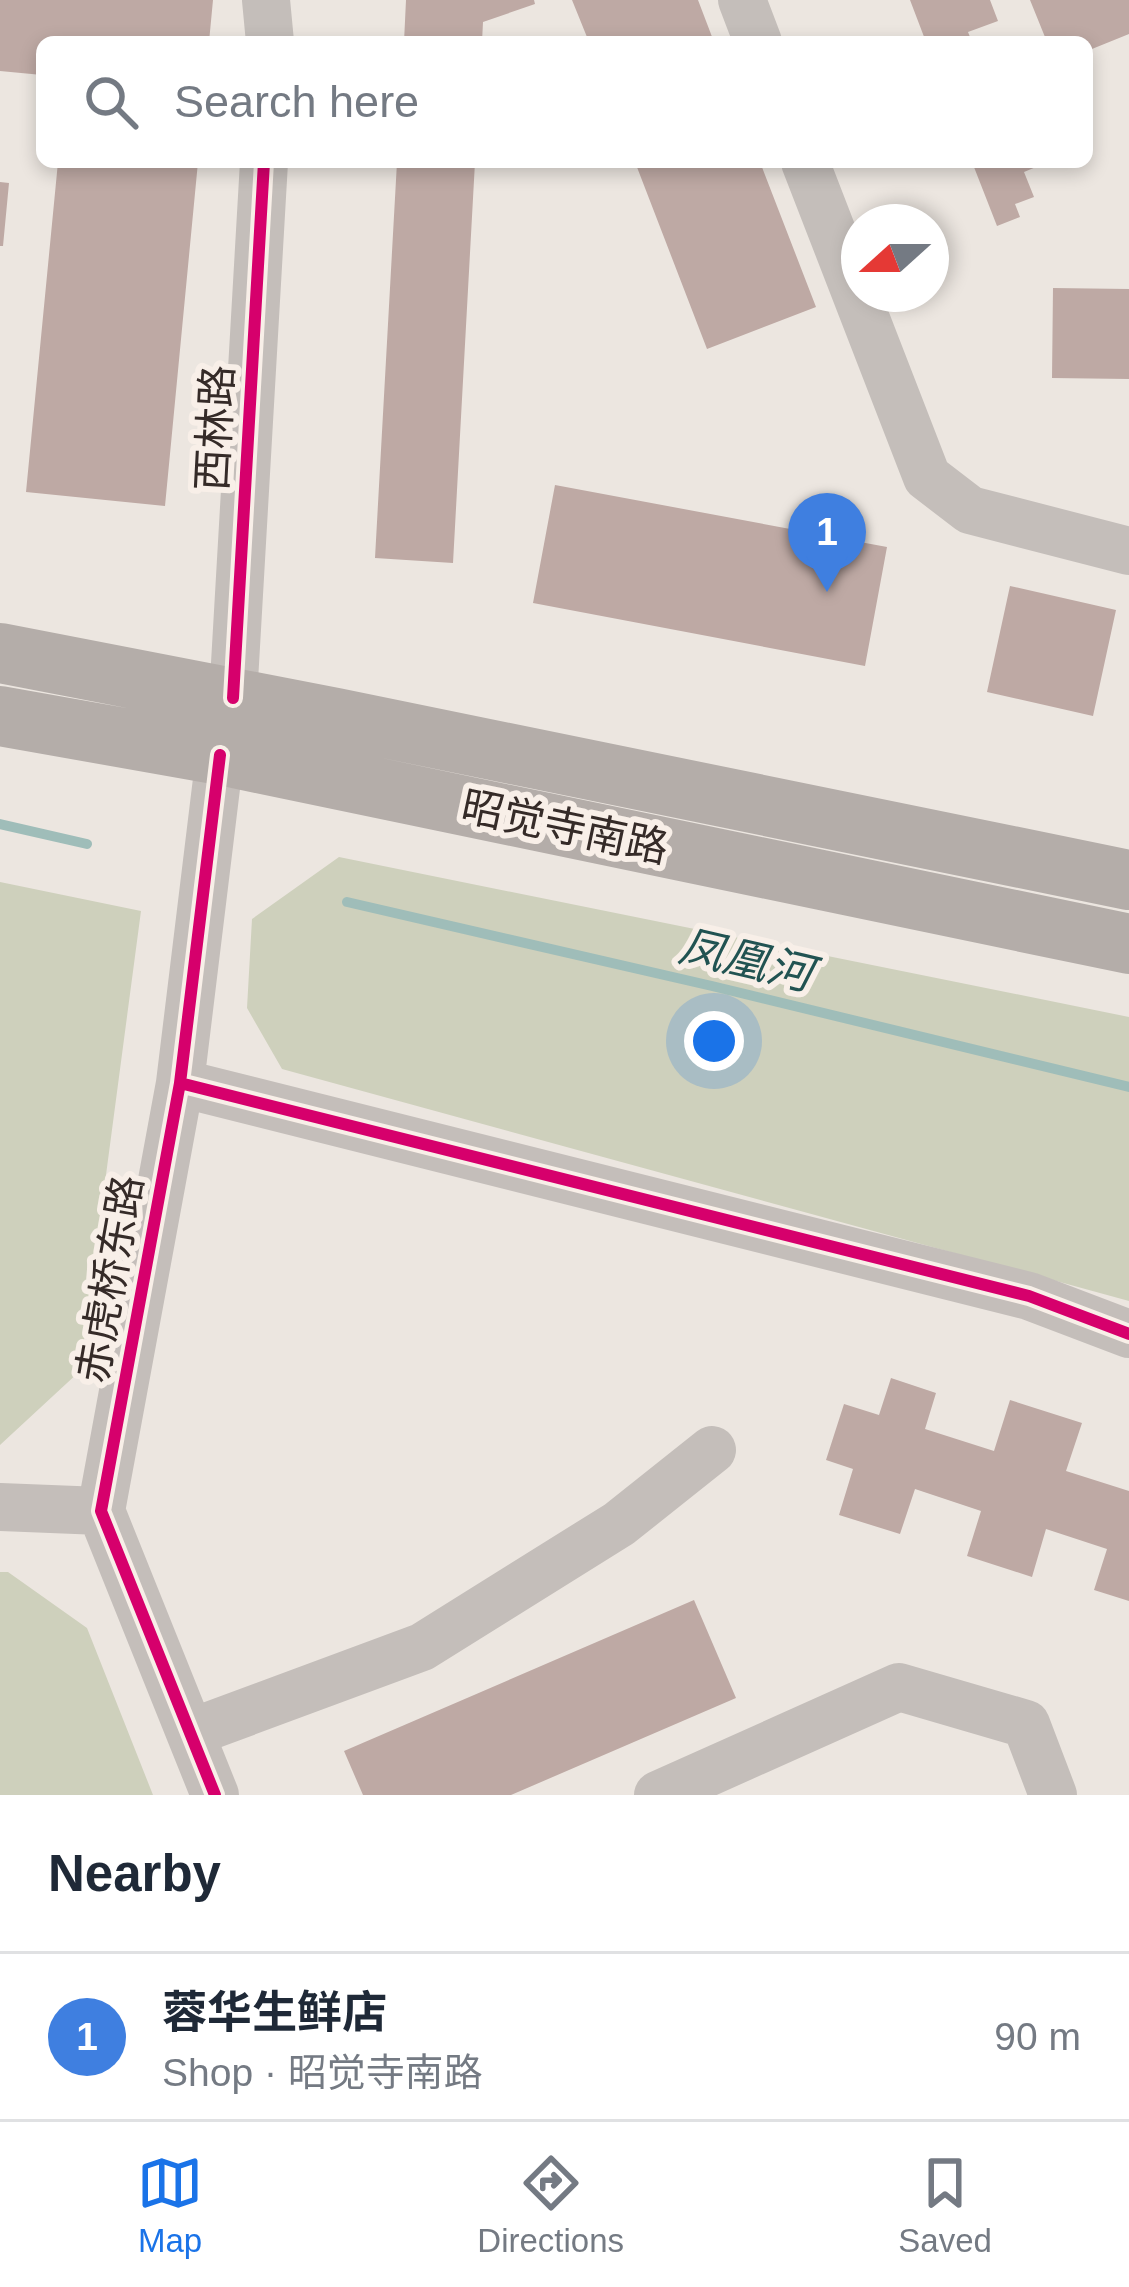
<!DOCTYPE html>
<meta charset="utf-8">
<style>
body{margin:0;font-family:Arial,"Noto Sans SC",sans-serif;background:#f2f2f3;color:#1f2937}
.compass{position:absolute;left:841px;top:204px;width:108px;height:108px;border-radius:50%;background:#fff;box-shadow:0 6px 18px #0003;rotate:249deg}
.you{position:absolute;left:714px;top:1041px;width:42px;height:42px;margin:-30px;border:9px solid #fff;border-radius:50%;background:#1a73e8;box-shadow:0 0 0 18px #1a73e833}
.badge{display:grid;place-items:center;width:78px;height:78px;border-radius:50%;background:#1a73e8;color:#fff;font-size:39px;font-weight:700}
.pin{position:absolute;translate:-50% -99px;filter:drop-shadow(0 3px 6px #0008)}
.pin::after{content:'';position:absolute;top:63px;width:42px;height:36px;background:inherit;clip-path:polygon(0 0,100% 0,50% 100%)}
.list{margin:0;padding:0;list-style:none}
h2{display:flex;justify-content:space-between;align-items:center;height:156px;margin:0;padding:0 48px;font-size:51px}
h2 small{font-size:39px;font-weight:400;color:#747a83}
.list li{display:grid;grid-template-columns:78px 1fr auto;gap:36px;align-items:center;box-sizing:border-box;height:168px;padding:0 48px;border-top:3px solid #e0e1e3}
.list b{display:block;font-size:45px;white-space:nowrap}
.list p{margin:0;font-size:39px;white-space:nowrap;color:#747a83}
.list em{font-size:39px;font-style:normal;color:#747a83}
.icon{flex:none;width:66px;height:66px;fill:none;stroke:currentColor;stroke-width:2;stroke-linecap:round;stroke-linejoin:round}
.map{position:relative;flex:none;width:1129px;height:1795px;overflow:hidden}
.search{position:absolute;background:#fff;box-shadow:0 6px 18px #0003;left:36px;right:36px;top:36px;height:132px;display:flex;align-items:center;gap:30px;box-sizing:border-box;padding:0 42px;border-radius:18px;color:#747a83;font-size:45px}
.sheet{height:324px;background:#fff}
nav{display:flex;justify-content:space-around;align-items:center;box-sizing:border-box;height:168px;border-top:3px solid #e0e1e3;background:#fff;font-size:33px;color:#747a83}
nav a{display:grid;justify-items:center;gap:6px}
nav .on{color:#1a73e8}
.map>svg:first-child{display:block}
.green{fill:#ced0bc}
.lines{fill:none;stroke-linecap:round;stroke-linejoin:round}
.stream{stroke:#9fbdb9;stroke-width:10}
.building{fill:#bea9a4}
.minor{stroke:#c4beba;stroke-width:48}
.major{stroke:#b4ada9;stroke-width:60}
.cycleway-casing{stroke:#f8efe8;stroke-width:20}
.cycleway{stroke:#d6006c;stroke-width:12}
.labels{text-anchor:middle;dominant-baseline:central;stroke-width:12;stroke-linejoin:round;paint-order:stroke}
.street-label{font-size:42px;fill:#352b28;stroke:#f8efe8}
.water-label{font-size:45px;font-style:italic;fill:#215352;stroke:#f8efe8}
</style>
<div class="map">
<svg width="1129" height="1795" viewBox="0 0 1129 1795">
<rect width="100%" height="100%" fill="#ece6e0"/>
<path class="green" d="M339,857L1129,1017V1301L282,1069L247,1008L252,919Z
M0,882L141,911L80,1371L0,1445Z
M0,1572H8L87,1628L153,1795H0Z"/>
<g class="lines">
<path class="stream" d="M0,824L87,844
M347,902L712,986L1129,1087"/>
</g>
<path class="building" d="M0,0H213L209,42H42V75L0,71Z
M406,0H534L535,4L483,22L482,42H404Z
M572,0H698L714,42H589Z
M910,0H990L998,21L968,32L972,42H926Z
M1030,0H1129V34L1087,51V42H1047Z
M58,162H198L165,506L26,492Z
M397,162H475L453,563L375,558Z
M635,162H760L816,307L707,349Z
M972,162H1048L1024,172L1034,197L1015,204L1020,217L997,226Z
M0,182L9,183L3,246H0Z
M1053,288L1129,289V379L1052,378Z
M555,485L887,547L865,666L533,603Z
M1010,586L1116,610L1093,716L987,692Z
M891,1378L936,1393L925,1429L994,1451L1010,1400L1082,1423L1066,1471L1129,1491V1601L1094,1590L1107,1549L1046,1529L1032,1577L967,1556L981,1511L915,1489L900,1534L839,1515L853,1469L826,1460L844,1404L879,1415Z
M694,1600L736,1698L511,1795H363L344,1751Z"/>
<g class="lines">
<path class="minor" d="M266,0L270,42
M742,0L758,42
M805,162L927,477L970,510L1129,551
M233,698L264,162
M180,1083L1029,1296L1129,1334
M0,1507L101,1511
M190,1733L422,1647L619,1524L712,1450
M215,1795L101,1511L180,1083L220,755
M658,1795L899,1687L1026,1724L1053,1795"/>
<path class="major" d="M0,653L336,718L1129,880
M0,716L220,755L1129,944"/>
<g class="cycleway-casing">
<path id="cycleway" d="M233,698L264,162
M180,1083L1029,1296L1129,1334
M215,1795L101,1511L180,1083L220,755"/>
</g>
<use href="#cycleway" class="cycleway"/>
</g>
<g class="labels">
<g class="street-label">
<text transform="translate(215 428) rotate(-87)">西林路</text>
<text transform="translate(565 827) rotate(12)">昭觉寺南路</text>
<text transform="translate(110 1279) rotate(-80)">赤虎桥东路</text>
</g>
<g class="water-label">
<text transform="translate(746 960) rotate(13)">凤凰河</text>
</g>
</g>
</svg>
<svg class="compass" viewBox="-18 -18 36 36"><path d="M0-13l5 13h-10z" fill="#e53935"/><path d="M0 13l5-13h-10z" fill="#747a83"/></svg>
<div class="you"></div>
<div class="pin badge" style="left:827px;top:592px;background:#3f7fe0">1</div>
<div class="search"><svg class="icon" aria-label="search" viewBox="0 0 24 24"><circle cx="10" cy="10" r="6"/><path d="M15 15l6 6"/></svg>Search here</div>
</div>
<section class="sheet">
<h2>Nearby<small></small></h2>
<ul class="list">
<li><span class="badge" style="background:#3f7fe0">1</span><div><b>蓉华生鲜店</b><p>Shop · 昭觉寺南路</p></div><em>90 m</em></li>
</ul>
</section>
<nav>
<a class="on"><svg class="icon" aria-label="map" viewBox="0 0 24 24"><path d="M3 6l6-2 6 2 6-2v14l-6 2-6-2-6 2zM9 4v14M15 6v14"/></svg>Map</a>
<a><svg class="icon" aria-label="directions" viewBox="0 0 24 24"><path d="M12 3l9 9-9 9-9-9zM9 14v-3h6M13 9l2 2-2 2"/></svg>Directions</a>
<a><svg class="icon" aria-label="saved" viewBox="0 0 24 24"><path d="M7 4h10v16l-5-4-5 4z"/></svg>Saved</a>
</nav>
